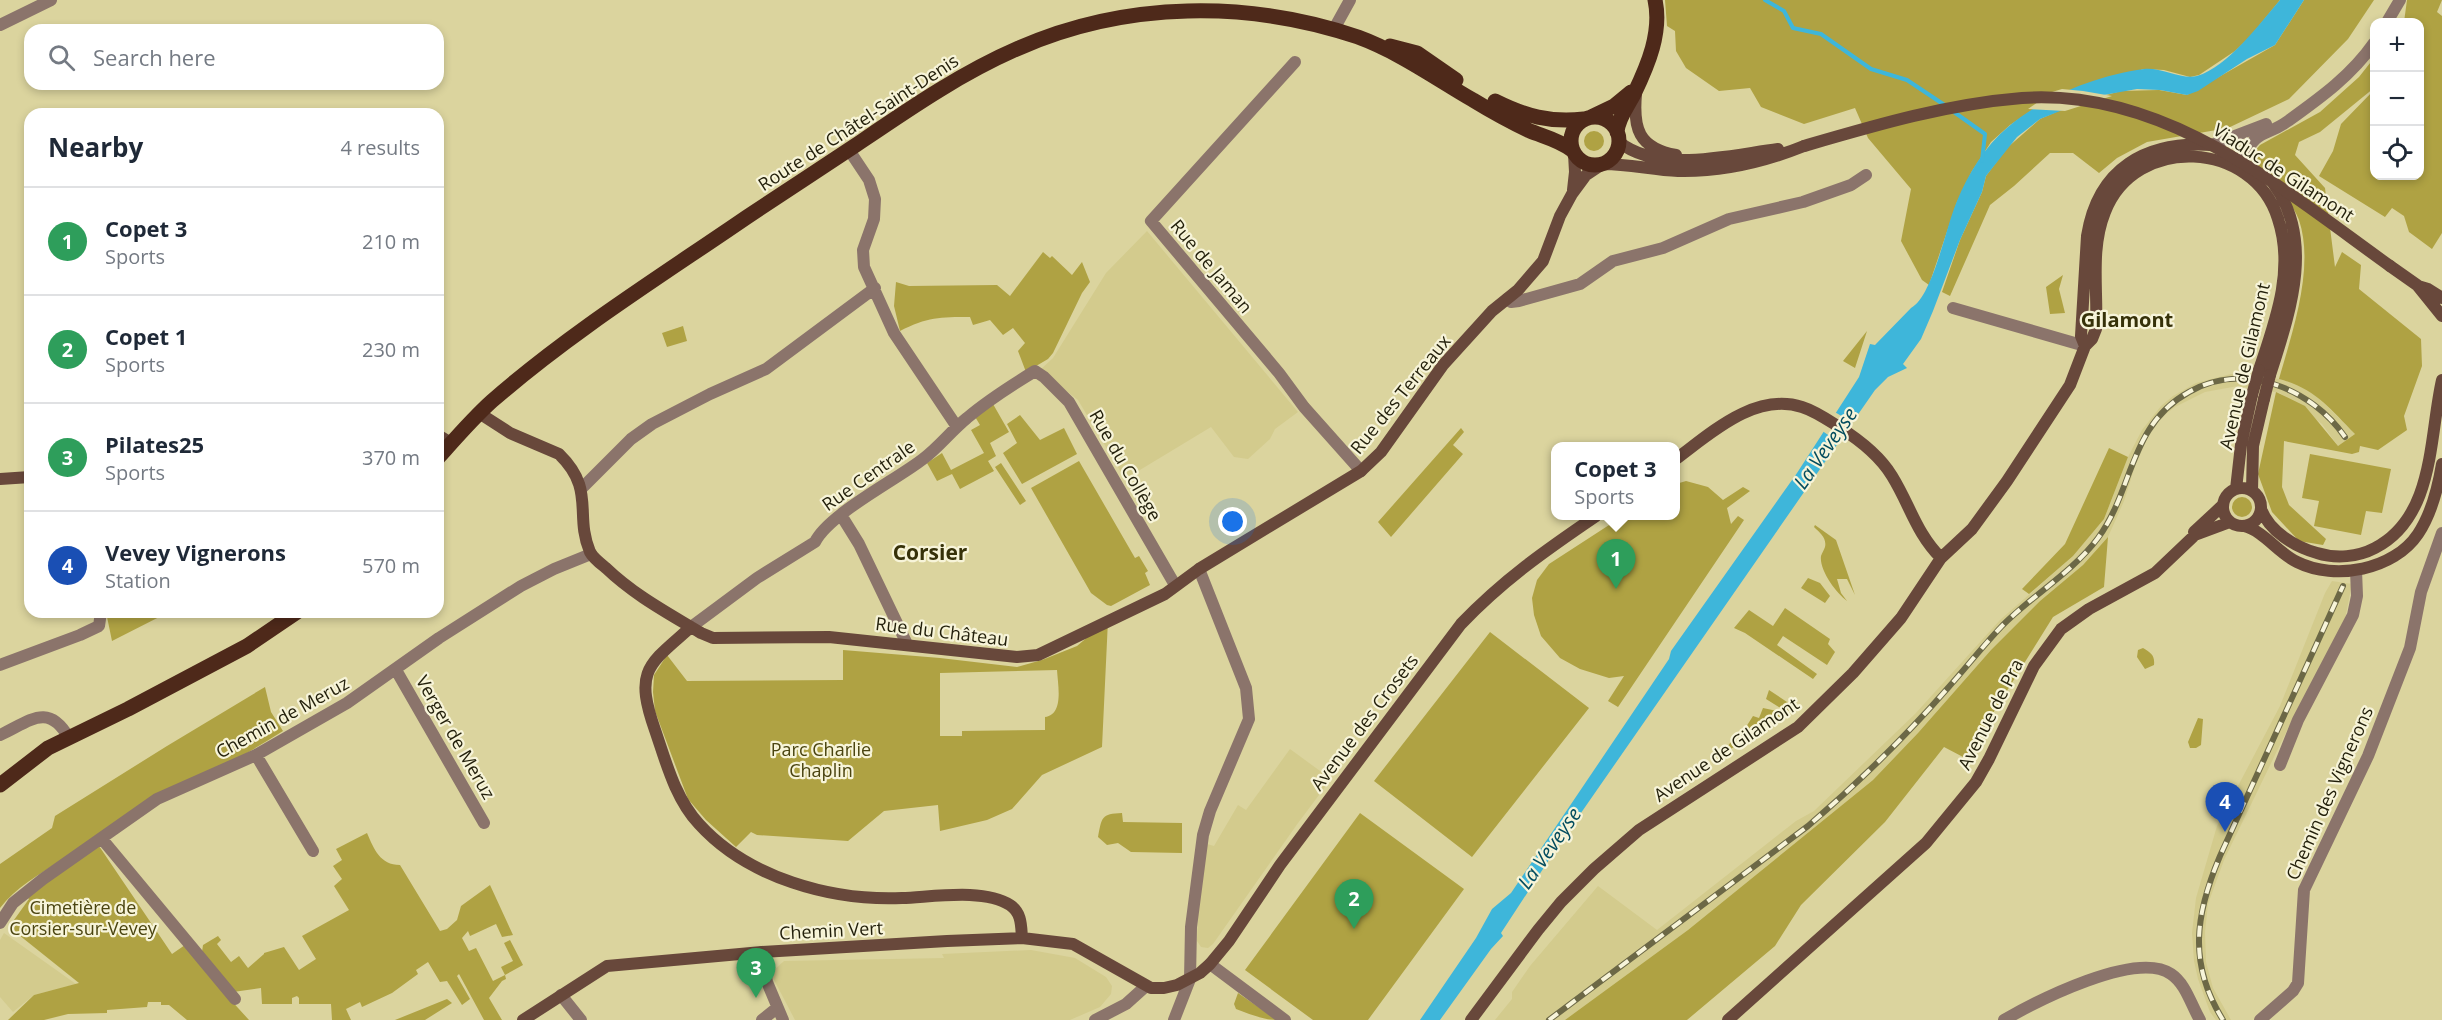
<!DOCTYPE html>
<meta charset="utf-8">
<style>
body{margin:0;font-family:"Open Sans",sans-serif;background:#f6f6f7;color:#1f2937}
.controls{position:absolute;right:18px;top:18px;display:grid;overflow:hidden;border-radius:12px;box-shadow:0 3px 9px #0003}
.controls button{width:54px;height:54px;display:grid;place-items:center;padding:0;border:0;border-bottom:2px solid #e0e1e3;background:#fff;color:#1f2937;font:30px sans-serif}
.you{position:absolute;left:1233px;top:522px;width:21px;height:21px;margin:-15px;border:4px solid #fff;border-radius:50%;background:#1a73e8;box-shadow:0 0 0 9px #1a73e833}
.badge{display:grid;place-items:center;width:39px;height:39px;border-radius:50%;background:#111827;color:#fff;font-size:20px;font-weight:700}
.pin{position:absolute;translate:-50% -50px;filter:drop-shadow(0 2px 3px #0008)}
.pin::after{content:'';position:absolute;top:32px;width:21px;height:18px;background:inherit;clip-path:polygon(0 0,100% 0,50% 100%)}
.popup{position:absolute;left:1551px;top:442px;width:129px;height:78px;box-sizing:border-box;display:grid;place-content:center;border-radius:12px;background:#fff;filter:drop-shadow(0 2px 4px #0005);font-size:20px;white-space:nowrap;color:#747a83}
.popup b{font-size:22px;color:#1f2937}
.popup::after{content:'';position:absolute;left:50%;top:100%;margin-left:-12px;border:12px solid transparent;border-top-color:#fff}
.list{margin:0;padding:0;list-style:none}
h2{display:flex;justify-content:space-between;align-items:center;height:78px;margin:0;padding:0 24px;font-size:26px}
h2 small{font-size:20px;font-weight:400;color:#747a83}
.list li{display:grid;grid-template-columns:39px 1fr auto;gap:18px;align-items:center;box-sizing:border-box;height:108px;padding:0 24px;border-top:2px solid #e0e1e3}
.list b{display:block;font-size:22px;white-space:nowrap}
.list p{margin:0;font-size:20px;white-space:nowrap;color:#747a83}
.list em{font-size:20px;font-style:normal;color:#747a83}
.icon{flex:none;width:33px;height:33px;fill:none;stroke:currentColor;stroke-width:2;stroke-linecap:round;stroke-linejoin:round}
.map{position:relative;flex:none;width:2442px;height:1020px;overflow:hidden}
.search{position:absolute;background:#fff;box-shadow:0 3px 9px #0003;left:24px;top:24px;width:420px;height:66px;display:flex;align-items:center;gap:15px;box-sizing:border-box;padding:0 21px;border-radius:18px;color:#747a83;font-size:22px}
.panel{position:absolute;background:#fff;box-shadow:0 3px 9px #0003;left:24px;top:108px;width:420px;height:510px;border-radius:18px}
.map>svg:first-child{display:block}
.built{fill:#d3cb8d}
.green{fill:#afa243;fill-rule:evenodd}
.water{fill:#3eb6da}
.pier{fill:#dbd49e}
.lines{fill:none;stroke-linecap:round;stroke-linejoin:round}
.stream{stroke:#3eb6da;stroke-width:4}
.street{stroke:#8b746b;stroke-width:12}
.secondary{stroke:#68483b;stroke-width:12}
.primary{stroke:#4e291a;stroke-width:15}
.rail-casing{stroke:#6c6846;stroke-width:6}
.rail{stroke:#f7f4d9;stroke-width:4;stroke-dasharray:11;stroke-linecap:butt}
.secondary-bridge{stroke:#68483b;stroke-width:12}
.labels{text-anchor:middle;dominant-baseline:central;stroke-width:4.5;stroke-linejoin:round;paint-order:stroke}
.street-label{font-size:18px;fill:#221f0a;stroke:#f7f4d9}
.park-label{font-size:18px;fill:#4a4410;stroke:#f7f4d9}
.neighbourhood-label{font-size:20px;font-weight:bold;fill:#363109;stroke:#f7f4d9}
.water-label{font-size:20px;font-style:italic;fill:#034c5e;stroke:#f7f4d9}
.quarter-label{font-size:21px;font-weight:bold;fill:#363109;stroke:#f7f4d9}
</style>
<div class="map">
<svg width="2442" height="1020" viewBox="0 0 2442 1020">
<rect width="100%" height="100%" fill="#dbd49e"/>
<path class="built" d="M1147,231L1298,412L1275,429L1270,439L1248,459L1234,457L1211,427L1125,479L1078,400L1040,370L1053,358L1106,273Z
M2231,374L2279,379L2301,385L2320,399L2355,434L2338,446L2322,424L2280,393L2238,386L2205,392L2175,407L2158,420L2143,441L2124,501L2108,537L2083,565L2040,601L1991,650L1918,733L1873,780L1688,930L1565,1020H1495L1512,999V992L1530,966L1598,886L1657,930L1796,821L1814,811L1915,714L2000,620L2073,556L2104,519L2128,457L2142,430L2161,406L2173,396L2196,383Z
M2332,581L2352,584L2345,619L2293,718L2224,860L2208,904L2205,932L2206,962L2213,988L2231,1020H2216L2210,1012L2198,979L2194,961L2192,933L2196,898L2217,826L2280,706L2325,593Z
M1290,749L1331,779L1298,823L1213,944L1208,948L1201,947L1197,941L1199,889L1207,844L1214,846L1238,805L1246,810Z
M4,933L76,984L34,995L13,1012L0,997V940Z
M1031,950L1075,958L1106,977L1112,986L1111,994L1100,1007L1070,1020H795L772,976L773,971L784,961L944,958L942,954Z"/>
<path class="green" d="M1665,0H2280L2249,38L2235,51L2199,75L2190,77L2164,70L2144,69L2054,95L2010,125L1991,142L1972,171L1957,202L1929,285L1922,280L1901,241L1911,189L1868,138L1855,108L1804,124L1761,107L1750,88L1719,91L1686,68L1676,51L1675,31L1667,26Z
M2304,0H2374L2348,39L2289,99L2228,128L2147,142L2117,158L2099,173L2073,153H2050L2014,186L1990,205L1950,296L1942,292L1960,240L1982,192L1986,176L2007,148L2040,119L2077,103L2121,91L2159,90L2187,95L2275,45Z
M2407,0H2442L2437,12L2442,16V233L2432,249L2409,232L2404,216L2392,208L2385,217L2319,176L2333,151L2341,124L2374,90V176H2420V22H2404Z
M2374,58V88L2320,132L2299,142L2295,155L2325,188L2335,267L2342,252L2361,265L2359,289L2421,339L2422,366L2404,416L2407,430L2378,450L2360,446L2359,452L2352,454L2284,441L2282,487L2289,505L2326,539L2323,545L2299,541L2272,512L2258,474L2276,392L2305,406L2338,446L2355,434C2329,408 2316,389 2279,379C2292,333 2315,268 2299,220C2291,197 2265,184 2255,166C2252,159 2255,150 2260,145L2320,112L2359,77Z
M1584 141a10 10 0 1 1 20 0a10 10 0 1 1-20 0Z
M1043,252L1050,258L1052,256L1072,275L1082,262L1090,282L1082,293L1053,353L1048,359L1026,372L1018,351L1025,343L1013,328L1003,335L990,320L973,325L970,317C940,317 927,317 900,331L894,306L896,282L909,286L997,285L1010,296Z
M2063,275L2059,289L2065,313L2050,314L2046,287Z
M683,326L687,341L667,347L662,333Z
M1867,331L1855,368L1843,361Z
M993,404L1009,432L990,443L996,456L988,461L994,471L960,489L952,474L937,481L927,463L942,453L951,470L984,453L971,430L980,425L974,415Z
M1020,415L1040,440L1064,428L1077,454L1022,484L1003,453L1017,443L1007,424Z
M1461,428L1464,432L1453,445L1463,454L1391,537L1378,522Z
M2109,448L2128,457L2104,519L2073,556L2029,594L2022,589L2065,544Z
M2310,454L2391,469L2382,513L2366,511L2361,535L2314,526L2319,501L2302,498Z
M1079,461L1135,558L1139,556L1148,571L1145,573L1150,585L1111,606L1107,605L1091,593L1031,488Z
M1001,463L1026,501L1020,505L995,467Z
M1686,481L1708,487L1723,500L1743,487L1750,491L1727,508L1731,524L1738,516L1744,520L1618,707L1608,701L1624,676L1609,678L1580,669L1560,658L1541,636L1534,615L1532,598L1537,580L1549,564L1623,516H1676V484Z
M2232 507a10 10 0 1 1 20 0a10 10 0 1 1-20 0Z
M1815,525L1836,540L1855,595L1847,579H1837L1841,593L1847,601C1836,593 1819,570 1821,556C1822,553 1824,550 1825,547C1827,538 1820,533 1814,527Z
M2108,537L2104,587L2053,617L1965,758L1944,747L1885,822L1801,905L1775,946L1687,1020H1565L1688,930L1873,780L1918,733L1991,650L2040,601L2083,565Z
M1808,578L1820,583L1830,596L1825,603L1801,588Z
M1785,608L1830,639L1828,644L1835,652L1827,665L1783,636L1777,645L1817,674L1813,679L1745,633L1734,628L1749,610L1773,626Z
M106,612H169L112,641Z
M1108,620L1102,747L1042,775L1012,809L987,820L940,831L938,805L884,811L848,841L757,835L751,832L736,847L706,820L688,799L655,711L653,692L654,675L667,655L687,681L843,680V650L940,658L1017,667L1042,660L1077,646ZM1057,670C1058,686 1064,714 1045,717V730L962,731V736H940V673Z
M1490,632L1589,708L1472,857L1374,781Z
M2143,648C2151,653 2155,655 2154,665L2145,669L2137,657L2138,650Z
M265,687L271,712L283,731C211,777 133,813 61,860C39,875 16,887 0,908V864L52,828L55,816L167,746Z
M1769,690L1793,706L1787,712L1766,699Z
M1763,708L1777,711L1783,715L1720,756L1734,738L1737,741L1753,716L1759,718Z
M2198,718L2203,719L2201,745L2196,748H2190L2188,742Z
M1122,813L1123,822L1182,823V853L1131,852L1118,843L1107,845L1098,837C1102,817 1101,814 1122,813Z
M1360,813L1464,889L1368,1020H1313L1245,970Z
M367,833C374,849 380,865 400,865L440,931L447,929L457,920L461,906L490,885L513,935L502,937L496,924L470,936L468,931L462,938L469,951L476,948L493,981L505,975L501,967L513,961L504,943L510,940L523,965L505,975L506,979L502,981L489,998L502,1020H484L459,974L457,976L470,999L462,1005L447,981L440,982L428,962L416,970L418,974L392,993L362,1007L360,1002L346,1009L351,1020H332L331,1004H299V998L297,996L292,998V1004H262L261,988L233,992L202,952L203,945L218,936L221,940L217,944L231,962L239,956L248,968L264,954V953L284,947L299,970L316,959L302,936L349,910L334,886L342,879L333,866L342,860L336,849Z
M99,846L172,954L185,945L208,975L249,1020H187L169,1005H161V1002H148L147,1007L107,1010V1013L68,1014L44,1020H8L34,995L79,983L9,927L29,899L26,896Z
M1238,993L1277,1020C1263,1020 1250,1014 1236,1009L1234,1004Z
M447,999L452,1003L425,1020H395Z"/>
<path class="water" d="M2280,0H2304L2275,45L2247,59L2198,91L2187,95L2160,90L2137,89L2098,96L2040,119L2017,137L1986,176L1982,192L1960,240L1933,311L1921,339L1903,364L1907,368L1888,377L1875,390L1558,846L1501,933L1503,936L1491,949L1440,1020H1420L1476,938L1492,909L1511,893L1669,659L1671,651L1797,473L1859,377L1870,344L1875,345L1911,308C1933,296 1946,226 1957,201C1968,174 1985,146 2008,127C2043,97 2097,75 2144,69C2161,67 2182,80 2197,76C2228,67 2260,23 2280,0Z"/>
<path class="pier" d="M2062,89L2083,91L2112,96L2065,111L2028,109L2052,92Z
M1833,411L1855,424L1841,444L1821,430Z"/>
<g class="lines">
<path class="stream" d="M1765,0L1784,11L1793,28L1821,34L1871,69L1907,80L1946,106
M1954,112L1985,134L1982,161"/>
<path class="street" d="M2387,22L2400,0
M0,25L51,0
M1334,29L1350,0
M1295,62L1151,221L1279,373L1304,407L1361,471
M2211,145L2266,124
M849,150L869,180L875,199L874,219L863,250L864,267L894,333L957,427
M2243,158C2257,128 2266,137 2288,121C2320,98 2351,76 2374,43
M1507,299L1511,302L1519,301L1580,284L1613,261L1663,248L1729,219L1803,202L1851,185L1866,175
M1953,308L2085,346
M582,488L631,439L652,424L710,394L766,369L875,288
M841,515L859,544L907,644
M691,627L757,578L815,542C829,514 896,480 923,459C939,447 951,431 967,418C987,401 1012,385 1035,371L1044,377L1069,402L1175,585
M0,665L80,635L99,626L101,612
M396,670L484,823
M0,735C29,722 48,701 69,738
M256,755L313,851
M2280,765L2298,720L2353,615L2357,596L2356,570
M102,839L235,999
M0,923L13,903L43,879L157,799L256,755L347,703L439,638L521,586L554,569L591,554
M762,952L767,982L783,1020
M1210,964L1285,1020
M561,995L581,1020
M762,1020L777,1008
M1095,1020L1126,1004L1146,986
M1174,1020L1190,979L1191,927L1203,835L1210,811L1249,719L1246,688L1199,569
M2004,1020C2037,1001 2136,950 2171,974C2186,984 2191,1005 2200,1020
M2260,1020L2293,991L2298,983L2304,890L2368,756L2410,648L2421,592L2442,533"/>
<path class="secondary" d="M1636,94C1633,128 1638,148 1676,155
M1619,142C1659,174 1730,155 1778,149
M1604,164C1629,164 1653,170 1678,171C1721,172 1764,162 1804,146
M1573,190L1575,172L1574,154
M2390,266L2417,285L2442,316
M2418,286L2428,289L2442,298
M2085,346L2081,336L2087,236C2098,168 2146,141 2211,145
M2270,375C2289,315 2316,241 2273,183
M479,413L510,433L559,454C596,490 574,514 590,552C593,558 601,564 606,568C634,595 668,613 701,633L713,638L829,637L1017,657L1038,655L1165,594L1199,569L1361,471L1381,452L1443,365L1492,311L1518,290L1543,261L1560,216L1572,194L1586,175L1601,165
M438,435L451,443
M1676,459C1711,433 1755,392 1802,407C1815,411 1828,420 1839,427C1858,439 1880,456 1892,476C1910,505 1916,533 1941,558
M0,479L30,477
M2223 507a19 19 0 1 1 38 0a19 19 0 1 1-38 0Z
M2236,489L2241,445L2252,395
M2252,491L2253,446L2264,399
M2261,509C2269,531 2295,547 2317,553C2336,559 2358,557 2375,548C2435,517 2429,437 2442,380
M2244,526C2264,531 2278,553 2297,562C2335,581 2394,570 2418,534C2432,513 2438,488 2442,464
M2194,532L2223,505
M691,627C648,665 634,670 655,730C666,762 675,798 699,824C748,878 831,901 902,898C932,897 984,888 1010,905C1022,913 1021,926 1022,938
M523,1020L607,966L762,952L947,941L1022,938L1073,944L1151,988H1164L1177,985L1200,973L1210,964L1229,941L1280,865L1461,624C1503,580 1546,550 1596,516
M1471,1020L1538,930L1561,902L1594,869L1639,830L1798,727L1853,673L1901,618L1941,558L1972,529L2007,481L2070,385L2085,346L2092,339L2096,329C2098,290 2090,249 2105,212C2135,134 2254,140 2278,219C2295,270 2275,322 2259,370
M1728,1020L1926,843L1976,782L1989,759L2034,666L2061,629L2089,609L2155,573L2195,535L2230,522"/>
<path class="primary" d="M1390,46L1417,53L1456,80
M1495,101C1525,116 1550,123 1584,119
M1571 141a24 24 0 1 1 48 0a24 24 0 1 1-48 0Z
M1591,117L1614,106L1631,92
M1617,132C1618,118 1628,106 1634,94C1648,65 1662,32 1655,0
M438,458C455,439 473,418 492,401C571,332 661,276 747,217C783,193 820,169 856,145C909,109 961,73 1019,48C1126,1 1249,0 1358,37C1399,52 1435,78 1473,100C1491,111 1511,122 1530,131C1545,137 1559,140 1572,150
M0,785L48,748L128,709L247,646L297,612"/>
<g class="rail-casing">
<path id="rail" d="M1549,1020L1808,826C1857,784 1904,738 1947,689C1965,669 1982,647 2001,627C2031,596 2072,573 2098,538C2134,489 2129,425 2189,392C2244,361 2311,388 2345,437
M2223,1020C2188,964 2195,915 2220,856L2343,586"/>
</g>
<use href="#rail" class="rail"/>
<path class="secondary-bridge" d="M1804,146C1876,125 1947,104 2022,98C2165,88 2281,188 2390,266
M2252,395L2259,370
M2264,399L2270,375"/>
</g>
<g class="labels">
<g class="street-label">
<text transform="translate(858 122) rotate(-33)">Route de Châtel-Saint-Denis</text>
<text transform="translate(2284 172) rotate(33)">Viaduc de Gilamont</text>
<text transform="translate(1212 266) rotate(50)">Rue de Jaman</text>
<text transform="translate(2244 366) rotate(-77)">Avenue de Gilamont</text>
<text transform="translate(1400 394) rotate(-51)">Rue des Terreaux</text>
<text transform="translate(1126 465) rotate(60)">Rue du Collège</text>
<text transform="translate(868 475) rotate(-35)">Rue Centrale</text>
<text transform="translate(942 631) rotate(7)">Rue du Château</text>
<text transform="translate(1990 714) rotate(-63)">Avenue de Pra</text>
<text transform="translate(282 717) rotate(-29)">Chemin de Meruz</text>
<text transform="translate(1364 722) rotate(-53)">Avenue des Crosets</text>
<text transform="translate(456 737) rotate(60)">Verger de Meruz</text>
<text transform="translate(1726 749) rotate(-34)">Avenue de Gilamont</text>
<text transform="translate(2329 793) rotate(-66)">Chemin des Vignerons</text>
<text transform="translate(831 930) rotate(-3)">Chemin Vert</text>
</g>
<g class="park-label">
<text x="821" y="749">Parc Charlie<tspan x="821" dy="21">Chaplin</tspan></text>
<text x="83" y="907">Cimetière de<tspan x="83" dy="21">Corsier-sur-Vevey</tspan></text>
</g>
<g class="neighbourhood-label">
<text x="2127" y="319">Gilamont</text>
</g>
<g class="water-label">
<text transform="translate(1825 448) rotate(-55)">La Veveyse</text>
<text transform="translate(1549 848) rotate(-55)">La Veveyse</text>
</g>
<g class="quarter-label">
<text x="930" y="552">Corsier</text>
</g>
</g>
</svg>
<div class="controls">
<button>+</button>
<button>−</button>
<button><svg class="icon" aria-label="locate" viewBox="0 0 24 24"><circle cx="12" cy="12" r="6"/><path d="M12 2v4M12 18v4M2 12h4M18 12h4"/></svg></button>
</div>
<div class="you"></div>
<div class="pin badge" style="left:1616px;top:589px;background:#2e9e5b">1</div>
<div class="popup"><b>Copet 3</b>Sports</div>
<div class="pin badge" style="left:1354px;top:929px;background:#2e9e5b">2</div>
<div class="pin badge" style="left:756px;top:998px;background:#2e9e5b">3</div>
<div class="pin badge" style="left:2225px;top:832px;background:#1a4fb4">4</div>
<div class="search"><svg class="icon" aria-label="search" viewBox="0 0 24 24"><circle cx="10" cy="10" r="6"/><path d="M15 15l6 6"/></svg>Search here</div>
<section class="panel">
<h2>Nearby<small>4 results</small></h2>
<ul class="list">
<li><span class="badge" style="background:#2e9e5b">1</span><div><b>Copet 3</b><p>Sports</p></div><em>210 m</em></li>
<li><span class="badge" style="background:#2e9e5b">2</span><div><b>Copet 1</b><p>Sports</p></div><em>230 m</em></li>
<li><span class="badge" style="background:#2e9e5b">3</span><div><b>Pilates25</b><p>Sports</p></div><em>370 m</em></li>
<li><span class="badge" style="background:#1a4fb4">4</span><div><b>Vevey Vignerons</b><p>Station</p></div><em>570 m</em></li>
</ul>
</section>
</div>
